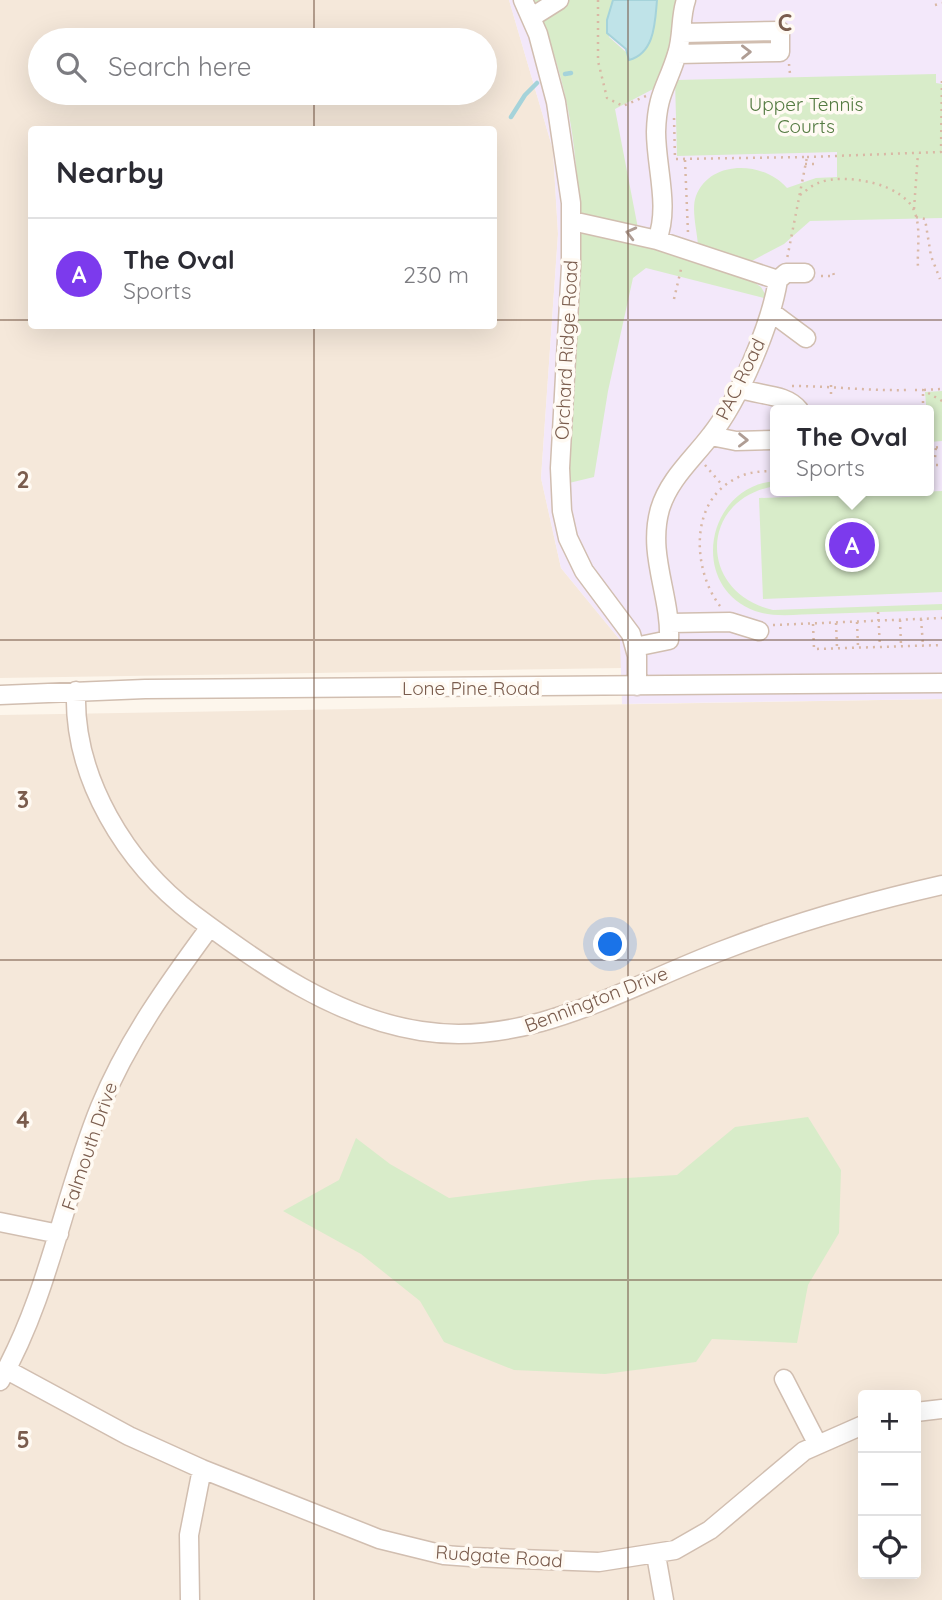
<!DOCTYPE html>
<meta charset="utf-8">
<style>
body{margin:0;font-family:Quicksand,sans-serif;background:#f7f7f7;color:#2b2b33}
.controls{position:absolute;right:21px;bottom:21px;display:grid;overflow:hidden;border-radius:7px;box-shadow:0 7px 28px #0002}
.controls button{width:63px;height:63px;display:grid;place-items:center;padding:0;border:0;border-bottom:2px solid #e1e1e2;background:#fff;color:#2b2b33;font:35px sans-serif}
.you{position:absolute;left:611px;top:945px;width:24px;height:24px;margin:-18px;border:5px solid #fff;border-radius:50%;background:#1a73e8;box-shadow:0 0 0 10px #1a73e833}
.badge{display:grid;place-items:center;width:46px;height:46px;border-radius:50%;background:#7c3aed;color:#fff;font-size:23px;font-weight:700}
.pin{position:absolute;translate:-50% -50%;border:4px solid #fff;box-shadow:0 2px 7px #0006}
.popup{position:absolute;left:770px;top:405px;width:164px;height:91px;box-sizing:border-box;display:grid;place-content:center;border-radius:7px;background:#fff;filter:drop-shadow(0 2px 5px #0005);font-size:23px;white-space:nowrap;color:#7c7c81}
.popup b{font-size:26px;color:#2b2b33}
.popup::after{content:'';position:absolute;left:50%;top:100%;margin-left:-14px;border:14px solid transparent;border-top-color:#fff}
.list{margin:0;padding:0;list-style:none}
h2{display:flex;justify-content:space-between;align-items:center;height:91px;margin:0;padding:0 28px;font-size:30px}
h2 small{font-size:23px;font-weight:400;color:#7c7c81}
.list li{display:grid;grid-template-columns:46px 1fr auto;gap:21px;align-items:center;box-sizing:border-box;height:112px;padding:0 28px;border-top:2px solid #e1e1e2}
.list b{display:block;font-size:26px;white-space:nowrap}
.list p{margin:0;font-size:23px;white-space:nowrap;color:#7c7c81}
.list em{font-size:23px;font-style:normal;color:#7c7c81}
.icon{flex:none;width:38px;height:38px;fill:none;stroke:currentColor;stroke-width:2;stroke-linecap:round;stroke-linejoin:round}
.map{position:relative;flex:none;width:942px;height:1600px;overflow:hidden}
.search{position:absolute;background:#fff;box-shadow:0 7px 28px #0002;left:28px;top:28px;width:469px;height:77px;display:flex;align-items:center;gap:18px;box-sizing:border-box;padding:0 24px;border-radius:38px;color:#7c7c81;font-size:26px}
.panel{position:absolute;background:#fff;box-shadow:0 7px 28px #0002;left:28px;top:126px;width:469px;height:203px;border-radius:7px}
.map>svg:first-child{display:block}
.residential{fill:#f5e8da;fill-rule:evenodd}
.education{fill:#f3e8fa;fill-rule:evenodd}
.green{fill:#d8ecc9}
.water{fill:#bfe3e8;stroke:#a5d3da;stroke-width:2}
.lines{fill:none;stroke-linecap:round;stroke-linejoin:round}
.stream{stroke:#a5d3da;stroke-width:4.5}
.minor-casing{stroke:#d1beb0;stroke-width:21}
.path{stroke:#d9b8a5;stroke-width:2.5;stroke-dasharray:2 5;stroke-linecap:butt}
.minor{stroke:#fff;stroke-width:18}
.oneway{stroke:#af9d94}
.grid{fill:none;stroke:#7a5c4d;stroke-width:2;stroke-opacity:0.55}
.labels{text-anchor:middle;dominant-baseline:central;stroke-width:7;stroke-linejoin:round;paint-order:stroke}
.park-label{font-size:19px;fill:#537a41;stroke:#fffaf3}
.street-label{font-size:19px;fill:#7a5c4d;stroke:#fffaf3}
.grid-label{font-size:23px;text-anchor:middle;font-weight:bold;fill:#7a5c4d;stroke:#fffaf3;stroke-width:7;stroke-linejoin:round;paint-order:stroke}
</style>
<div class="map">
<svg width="942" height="1600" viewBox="0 0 942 1600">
<rect width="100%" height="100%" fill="#fdf6ec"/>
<path class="residential" d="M0,0H509L553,150L558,234L541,478L561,568L620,640L622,668L0,678ZM40,40H485V93H40ZM32,130H494V326H32Z
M942,699V1600H0V715ZM863,1395H916V1574H863Z"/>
<path class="education" d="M509,0H942V699L622,704L620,640L561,568L541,478L558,234L553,150ZM775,410H929V491H775Z"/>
<path class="green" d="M532,0H613L607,20L609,37L627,53L655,24L657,0H682L677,28L657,87L615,109L641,244L698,245C697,231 691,209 696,196C710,159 764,161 787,188L816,178L837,177V152L677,156L675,80L936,74V83L942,84V218L810,221L784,244L748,263L744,276L761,287L768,299L646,268L633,278L608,391L594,477L569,483C572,323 606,151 532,0Z
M942,391V441L929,442L925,392Z
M775,481V486C698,499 698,593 773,610L942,604V610C901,611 860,613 819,614C798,614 775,618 755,611C688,586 706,487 775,481Z
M942,491V592L763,599L759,498Z
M808,1117L841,1170L839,1233L808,1285L797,1343L712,1339L696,1362L605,1374L514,1370L444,1342L420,1301L361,1254L283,1211L339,1180L356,1138L390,1164L449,1198L593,1180L677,1175L735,1127Z"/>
<path class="water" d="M613,0H657C655,22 655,53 629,60L626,49L607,33V20Z"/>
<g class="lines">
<path class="stream" d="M565,74L571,73
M511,117L525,95L537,83"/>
<g class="minor-casing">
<path id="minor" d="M523,0L538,34L556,102L571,203V266L560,468L562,511L568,538L584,571L631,634L637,656V686
M532,17L559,0
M677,54L780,52V31L682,33
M572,221L657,240L778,280C771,324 739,400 711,435C693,459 669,479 660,509C647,555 671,595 669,640L635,647
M657,240C670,207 656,167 656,132C657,93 667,87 677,54C683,36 680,17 686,0
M778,280L786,273H805
M771,312L806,338
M739,388C758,396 786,393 799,410
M711,436L736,441L775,440
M670,623L730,622L759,631
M76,691C73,778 126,864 194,915C261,965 336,1018 421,1031C528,1048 624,988 721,951C793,923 867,902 942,885
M0,695L145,689L942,683
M0,1222L59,1234
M7,1370L129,1436L202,1469L379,1539L444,1555L471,1557L599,1562L675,1550L710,1530L804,1451L863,1425
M784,1379L817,1443
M0,1381C49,1295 63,1198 100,1107C127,1041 168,984 210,927
M916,1412L942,1409
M656,1555L664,1600
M190,1600L189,1535L202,1469"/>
</g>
<path class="path" d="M598,0V61L607,98L623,106L646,96
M935,5L942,3
M789,64L790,74
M674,118L675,159L807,157L787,259
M807,157L941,152L942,77
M685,160L688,233
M805,164H816
M800,195C806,191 812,185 818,183C845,172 906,184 915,213C921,229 917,251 918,268
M914,209L918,153
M916,217L925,219L931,256L940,279
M821,276H834L833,272
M674,299L682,265
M831,385V397
M792,386C831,386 868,391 907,390
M915,390H923L942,401
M923,410V390L942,389
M929,448L942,447
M929,459L935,458L936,447
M705,465L723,486
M929,465H942
M720,606C693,571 689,504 733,480C746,472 760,471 775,471
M878,612L880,647
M921,619L923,645
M900,620L901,645
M857,622L858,647
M836,623L837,648
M813,624L814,649L942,645
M773,625L942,618"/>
<use href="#minor" class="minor"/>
</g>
<defs><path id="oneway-chevron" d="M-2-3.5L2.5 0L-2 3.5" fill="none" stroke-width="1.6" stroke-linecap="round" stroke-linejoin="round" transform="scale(1.75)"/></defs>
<g class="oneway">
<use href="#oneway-chevron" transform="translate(746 52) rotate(-1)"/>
<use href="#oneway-chevron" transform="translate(631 233) rotate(-166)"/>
<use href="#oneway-chevron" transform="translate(743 440) rotate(1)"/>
</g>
<path class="grid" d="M314,0V40M628,0V1600M314,93V130M0,320H32M494,320H942M314,326V1600M0,640H942M0,960H942M0,1280H942"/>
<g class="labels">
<g class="park-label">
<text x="806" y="104">Upper Tennis<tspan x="806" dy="22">Courts</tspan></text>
</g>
<g class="street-label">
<text transform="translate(566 350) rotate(-87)">Orchard Ridge Road</text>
<text transform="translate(740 379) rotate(-64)">PAC Road</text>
<text x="471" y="688">Lone Pine Road</text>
<text transform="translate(596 999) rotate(-21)">Bennington Drive</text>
<text transform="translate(89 1146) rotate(-71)">Falmouth Drive</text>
<text transform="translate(499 1556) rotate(4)">Rudgate Road</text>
</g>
</g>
<g class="grid-label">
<text x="785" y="31">C</text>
<text x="23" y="488">2</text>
<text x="23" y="808">3</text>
<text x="23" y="1128">4</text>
<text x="23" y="1448">5</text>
</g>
</svg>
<div class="controls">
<button>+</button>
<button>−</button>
<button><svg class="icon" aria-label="locate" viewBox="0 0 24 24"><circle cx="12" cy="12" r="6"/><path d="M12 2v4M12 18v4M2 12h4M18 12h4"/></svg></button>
</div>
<div class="you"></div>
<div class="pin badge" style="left:852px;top:545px">A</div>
<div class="popup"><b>The Oval</b>Sports</div>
<div class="search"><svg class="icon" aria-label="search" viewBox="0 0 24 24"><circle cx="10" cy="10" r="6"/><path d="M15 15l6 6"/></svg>Search here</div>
<section class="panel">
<h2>Nearby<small></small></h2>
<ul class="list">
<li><span class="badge">A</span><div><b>The Oval</b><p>Sports</p></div><em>230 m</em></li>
</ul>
</section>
</div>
